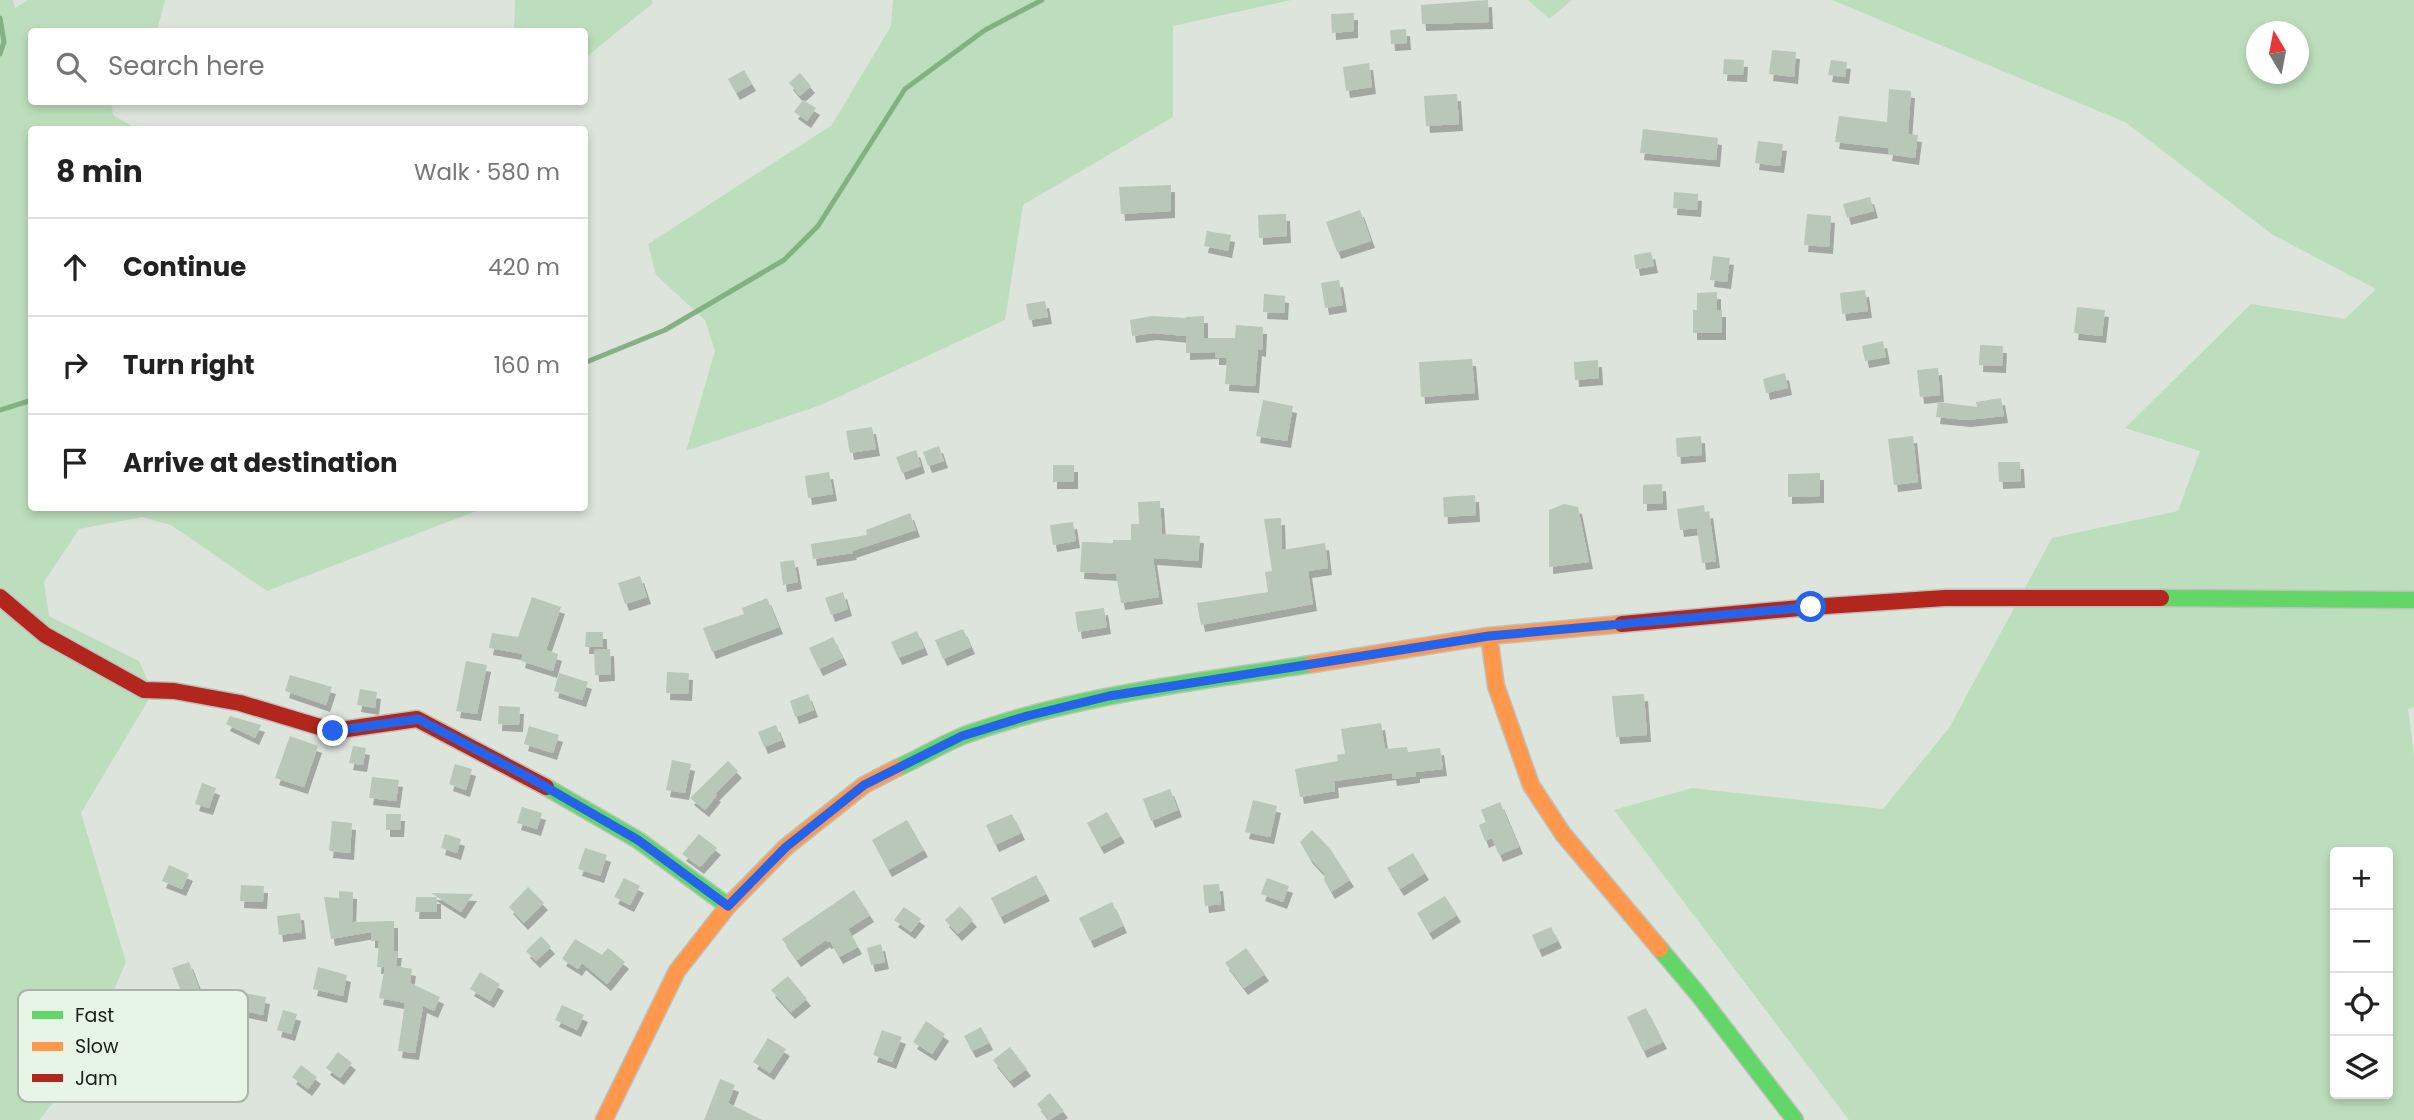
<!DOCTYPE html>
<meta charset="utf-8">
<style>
body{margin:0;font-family:Poppins,sans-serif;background:#f6f6f6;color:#222}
.controls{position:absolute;right:21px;bottom:21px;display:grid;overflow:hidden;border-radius:7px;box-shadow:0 4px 10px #0003}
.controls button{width:63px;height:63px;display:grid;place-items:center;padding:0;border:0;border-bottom:2px solid #e0e0e0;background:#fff;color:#222;font:35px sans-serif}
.compass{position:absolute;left:2246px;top:21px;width:63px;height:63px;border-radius:50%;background:#fff;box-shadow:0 4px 10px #0003;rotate:350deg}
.stop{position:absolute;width:21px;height:21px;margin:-16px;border:5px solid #2563eb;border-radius:50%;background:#fff}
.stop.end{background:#2563eb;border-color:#fff;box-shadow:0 2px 7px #0008}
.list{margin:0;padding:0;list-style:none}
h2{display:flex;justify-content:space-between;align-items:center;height:91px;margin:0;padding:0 28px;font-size:30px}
h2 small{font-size:23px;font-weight:400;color:#767676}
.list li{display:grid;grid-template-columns:46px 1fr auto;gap:21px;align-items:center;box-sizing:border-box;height:98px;padding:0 28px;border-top:2px solid #e0e0e0}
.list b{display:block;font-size:26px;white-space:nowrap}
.list em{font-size:23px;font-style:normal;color:#767676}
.icon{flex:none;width:38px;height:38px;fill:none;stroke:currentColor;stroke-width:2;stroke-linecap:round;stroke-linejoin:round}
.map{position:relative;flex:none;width:2414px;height:1120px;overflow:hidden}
.search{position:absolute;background:#fff;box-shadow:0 4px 10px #0003;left:28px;top:28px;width:560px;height:77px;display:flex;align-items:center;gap:18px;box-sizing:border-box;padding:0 24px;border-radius:7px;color:#767676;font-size:26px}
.panel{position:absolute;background:#fff;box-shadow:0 4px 10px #0003;left:28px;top:126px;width:560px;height:385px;border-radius:7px}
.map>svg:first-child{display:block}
.green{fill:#bddebc;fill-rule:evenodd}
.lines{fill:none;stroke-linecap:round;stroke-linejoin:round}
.stream{stroke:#84b083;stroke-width:5}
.building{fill:#b8c7b7;filter:url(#shadow)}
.fast-casing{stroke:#bcc2bb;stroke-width:19}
.slow-casing{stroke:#bcc2bb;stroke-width:19}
.jam-casing{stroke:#bcc2bb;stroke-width:19}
.fast{stroke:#63d668;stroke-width:16}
.slow{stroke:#ff974d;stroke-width:16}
.jam{stroke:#b3261e;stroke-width:16}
.route{stroke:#2563eb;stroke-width:9}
.key{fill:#e7f5e6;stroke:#aab4a9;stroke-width:2}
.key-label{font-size:19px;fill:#1a1e1a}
</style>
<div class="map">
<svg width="2414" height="1120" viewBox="0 0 2414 1120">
<defs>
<filter id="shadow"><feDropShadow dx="4" dy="7" stdDeviation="0" flood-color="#0004"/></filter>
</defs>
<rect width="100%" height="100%" fill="#dde4dc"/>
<path class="green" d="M0,0H13L15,8L28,0H165L157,31L32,32V102H111L113,115L137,129L32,130V508H484L267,591L171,525L142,517L79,529L44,582L49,616L139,661L153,692L81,813L126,962L79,1071L39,1120H0Z
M515,0H652L653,3L585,58L584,32L514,31Z
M893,0H1291L1173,26V117L1023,205L1005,320L821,405L686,451L715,351L705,320L656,275L648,244L832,125L891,26Z
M1528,0H1572L1549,19Z
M1832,0H2414V707L2408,709L2414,754V1120H1849L1614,810L1692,788L1883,809L1949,728L2052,538L2178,511L2200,451L2125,428L2251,304L2345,319L2376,289L2273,235L2125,122ZM2256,32H2298V74H2256ZM2335,852H2388V1094H2335Z"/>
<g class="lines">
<path class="stream" d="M0,18L4,42L0,54
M584,363L665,330L784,260L818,226L905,89L985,30L1042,0
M0,410L32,400"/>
</g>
<path class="building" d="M1488,0L1489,22L1422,24L1421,5Z
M1354,13V31L1332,33L1331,14Z
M1406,29L1407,43L1391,44L1390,30Z
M1772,50L1796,52L1794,77L1769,74Z
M1724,59L1744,60L1743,75L1723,74Z
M1831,60L1847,62L1845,77L1828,75Z
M1369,63L1372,87L1346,91L1343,67Z
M744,70L752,84L736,93L728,79Z
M800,73L811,86L800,96L789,83Z
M1889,89L1911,91L1908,134L1918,135L1915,158L1888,154L1889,148L1835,142L1839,116L1887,122Z
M1457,94L1459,124L1426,126L1424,96Z
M803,100L816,108L807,121L794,112Z
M1643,129L1718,138L1716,160L1640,153Z
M1758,141L1783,144L1780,166L1755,163Z
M1171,185V211L1121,214L1119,187Z
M1674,192L1698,194L1697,210L1673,208Z
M1870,197L1874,211L1847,218L1843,204Z
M1360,210L1371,241L1337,252L1326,222Z
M1286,214L1287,236L1259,238L1258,215Z
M1807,214L1831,216L1829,247L1804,245Z
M1207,231L1231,235L1228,251L1204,246Z
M1651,252L1654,266L1636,269L1634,255Z
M1713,256L1730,258L1727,282L1710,280Z
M1339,280L1343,305L1325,308L1321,283Z
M1865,290L1868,311L1842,314L1840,293Z
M1717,292V310H1722V333H1693V310H1697V293Z
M1264,294L1285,296L1284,313L1263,312Z
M1045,301L1048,317L1029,320L1026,304Z
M2077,307L2105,310L2102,336L2074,333Z
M1152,316L1186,318V317L1204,316V338H1235L1236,325L1263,327L1262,350L1258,349L1255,386L1225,384L1227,358H1215V352L1186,353V336L1153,333L1132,336L1130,320Z
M1883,341L1886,357L1865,361L1862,346Z
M1980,345L2003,346L2002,366L1979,365Z
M1472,359L1475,393L1421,397L1419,362Z
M1598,360L1599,378L1575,380L1574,362Z
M1938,368L1940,395L1920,397L1917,370Z
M1785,373L1788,388L1766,393L1763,379Z
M2001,398L2004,416L1967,420L1936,417L1938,402L1977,407L1976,402Z
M1263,400L1293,406L1287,441L1256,436Z
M872,427L876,449L850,453L846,431Z
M1701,436L1702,455L1677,457L1676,438Z
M1913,436L1918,482L1894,485L1888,439Z
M939,446L944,461L928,466L923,452Z
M916,450L921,466L902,473L896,457Z
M1998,462H2020L2021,481L1999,482Z
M1053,465H1074V482H1053Z
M829,472L833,494L808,498L805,476Z
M1820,473V496L1788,497V474Z
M1662,484L1663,503L1643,504V485Z
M1475,495L1476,515L1444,517L1443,497Z
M1160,501L1162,534L1200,536L1198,561L1153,558L1159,597L1121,603L1116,574L1080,572L1082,542L1113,543V540H1131V524H1139L1138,502Z
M1564,504L1578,507L1589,562L1549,567V510Z
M1704,505L1705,512L1709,511L1716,561L1702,563L1697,528L1680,530L1677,509Z
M910,513L916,530L852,551L853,553L813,559L811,544L867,535L866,530Z
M1281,518L1282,550L1325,543L1328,568L1308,571L1313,604L1201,625L1197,603L1268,592L1265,572L1272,571L1264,519Z
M1073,522L1076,541L1053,545L1050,525Z
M794,560L798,582L783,585L780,562Z
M640,576L647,597L625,604L618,583Z
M843,592L848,609L831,615L825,598Z
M532,597L561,607L546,650L558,654L553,671L521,661L523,654L489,648L492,633L518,637Z
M767,598L779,627L712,652L703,628L744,614L742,608Z
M1104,608L1107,627L1078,632L1075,612Z
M963,629L971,647L943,659L935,640Z
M917,631L924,648L898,658L891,642Z
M586,632H603V647H585Z
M833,637L843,658L819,669L809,648Z
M610,649L611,674L595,675L594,650Z
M466,661L487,665L477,714L456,711Z
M667,672L689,673L688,694L666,693Z
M559,673L588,682L582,700L554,691Z
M290,675L332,687L326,705L285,691Z
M360,689L377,692L375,708L357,705Z
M808,694L814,710L795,717L790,701Z
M1644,694L1647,735L1616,737L1612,696Z
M499,706L520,707L519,725L498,724Z
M230,716L261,725L255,738L226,724Z
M1381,723L1385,749L1407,747L1408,752L1440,748L1443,769L1416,772V776L1393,779L1392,773L1334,781L1335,791L1300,797L1295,769L1338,761L1337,755L1345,754L1341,729Z
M776,725L782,740L764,747L758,732Z
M529,726L559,735L553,753L524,744Z
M290,736L318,746L304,787L275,778Z
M353,746L366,748L363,765L349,763Z
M672,760L691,764L685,793L666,790Z
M728,761L738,771L715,794L717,795L705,810L690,798Z
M455,764L472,769L466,790L449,784Z
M372,777L399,780L396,801L369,798Z
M202,783L216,788L209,808L195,804Z
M1170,789L1178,810L1151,821L1143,799Z
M1253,800L1277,806L1270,837L1245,832Z
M1500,802L1519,847L1499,855L1492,838L1485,841L1479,825L1486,822L1481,810Z
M522,807L542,813L537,829L517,823Z
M1107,812L1121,836L1100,847L1087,823Z
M386,814H401L400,830H386Z
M1012,814L1021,833L995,845L986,825Z
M907,820L924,850L888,870L872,840Z
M332,821L352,823L350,853L329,851Z
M1312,830L1331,850L1350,880L1331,892L1324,880L1325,874L1309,857L1300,842Z
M445,834L461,839L457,853L441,848Z
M699,834L717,848L700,867L682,854Z
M585,848L607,855L600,876L578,869Z
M1413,853L1425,873L1400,889L1387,868Z
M169,865L189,874L182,889L162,881Z
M1036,875L1046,894L1000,917L991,898Z
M624,878L640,886L630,905L614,897Z
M1267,878L1289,886L1283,902L1261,894Z
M1219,884L1221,904L1205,906L1203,885Z
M241,885L264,886L263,902L240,901Z
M528,887L544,903L524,923L509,907Z
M854,890L870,915L848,929L858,947L839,957L830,941L827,942L826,940L797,960L782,939Z
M339,891L353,892L352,922L394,921V951H398L396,966L412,969L410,983L440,997L434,1011L423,1006L415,1053L398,1051L405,1003L379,998L385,967H377L379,941H371V932L331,939L324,897L339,898Z
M431,893L473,894L461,912Z
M1445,896L1457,915L1429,933L1417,913Z
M416,897H437V912H415Z
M1112,902L1123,926L1090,941L1079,918Z
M960,906L973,920L958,934L945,920Z
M904,907L921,919L911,932L894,920Z
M300,913L302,932L279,935L277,916Z
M1551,927L1558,941L1538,950L1532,935Z
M541,936L551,947L536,961L526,951Z
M575,939L602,955L608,948L625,962L607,984L582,963L578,969L562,959Z
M881,944L885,962L871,965L867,948Z
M1246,948L1265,974L1244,988L1225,963Z
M189,962L199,988L182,994L172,968Z
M318,967L347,975L343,996L313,989Z
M480,972L500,984L490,1001L470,989Z
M788,976L807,999L791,1012L771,990Z
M244,993L266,997L263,1015L240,1010Z
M562,1005L584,1015L577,1030L555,1020Z
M1646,1008L1663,1042L1643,1051L1627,1017Z
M283,1010L297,1014L291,1034L277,1030Z
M926,1021L945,1034L932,1054L913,1042Z
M981,1027L989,1043L972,1051L964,1036Z
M882,1030L902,1037L892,1062L873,1055Z
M768,1038L786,1049L770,1073L753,1062Z
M1010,1047L1027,1069L1010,1081L993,1060Z
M338,1052L352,1063L340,1078L326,1068Z
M301,1065L317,1077L308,1089L292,1077Z
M720,1079L735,1085L728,1103L762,1120H704Z
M1050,1093L1064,1111L1049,1120L1037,1104Z"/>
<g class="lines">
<g class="fast-casing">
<path id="fast" d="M2161,598L2414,600
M897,768C920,758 942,744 965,735C1076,695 1196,682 1312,664
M546,787L638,840L728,906
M1660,949L1698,994L1795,1120"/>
</g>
<g class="slow-casing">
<path id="slow" d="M1489,636L1496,686L1531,785L1563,834L1660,949
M1312,664L1489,636L1622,624
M604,1120L677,971L728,906L786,847L864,785L897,768"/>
</g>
<g class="jam-casing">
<path id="jam" d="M0,597L45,635L144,690L174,691L240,703L333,731L417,719L546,787
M1622,624L1811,607L1945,598H2161"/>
</g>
<use href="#fast" class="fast"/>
<use href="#slow" class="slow"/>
<use href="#jam" class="jam"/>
</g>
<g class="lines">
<path class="route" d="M333,731L418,719L532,779L638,840L728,906L786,847L864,785L962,736L1027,716L1109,696L1489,636L1811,607"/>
</g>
<rect x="18" y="990" width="230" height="112" rx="10" class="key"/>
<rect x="32" y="1011" width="31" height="8" fill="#63d668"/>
<rect x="32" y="1042" width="31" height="9" fill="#ff974d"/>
<rect x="32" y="1074" width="31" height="8" fill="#b3261e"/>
<g class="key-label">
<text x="75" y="1022">Fast</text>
<text x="75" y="1053">Slow</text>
<text x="75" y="1085">Jam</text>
</g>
</svg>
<div class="controls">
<button>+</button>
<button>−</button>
<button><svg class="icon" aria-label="locate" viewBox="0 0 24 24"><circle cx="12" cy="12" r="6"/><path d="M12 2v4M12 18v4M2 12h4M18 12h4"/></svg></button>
<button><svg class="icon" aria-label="layers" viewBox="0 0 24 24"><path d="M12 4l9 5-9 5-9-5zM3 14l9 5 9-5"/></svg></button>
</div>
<svg class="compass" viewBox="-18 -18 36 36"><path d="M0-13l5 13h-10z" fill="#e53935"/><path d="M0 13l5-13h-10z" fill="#767676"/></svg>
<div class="stop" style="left:1811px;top:607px"></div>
<div class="stop end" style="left:333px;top:731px"></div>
<div class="search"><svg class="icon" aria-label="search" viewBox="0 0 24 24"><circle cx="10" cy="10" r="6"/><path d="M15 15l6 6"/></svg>Search here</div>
<section class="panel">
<h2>8 min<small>Walk · 580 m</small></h2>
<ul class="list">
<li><svg class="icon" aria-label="ahead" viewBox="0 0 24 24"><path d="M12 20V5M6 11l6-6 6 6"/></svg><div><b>Continue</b></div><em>420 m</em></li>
<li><svg class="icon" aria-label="right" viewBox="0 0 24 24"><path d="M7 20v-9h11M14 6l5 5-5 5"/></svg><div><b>Turn right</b></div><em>160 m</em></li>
<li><svg class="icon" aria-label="arrive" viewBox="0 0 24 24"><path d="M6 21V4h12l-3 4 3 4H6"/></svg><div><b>Arrive at destination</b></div></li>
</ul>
</section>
</div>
